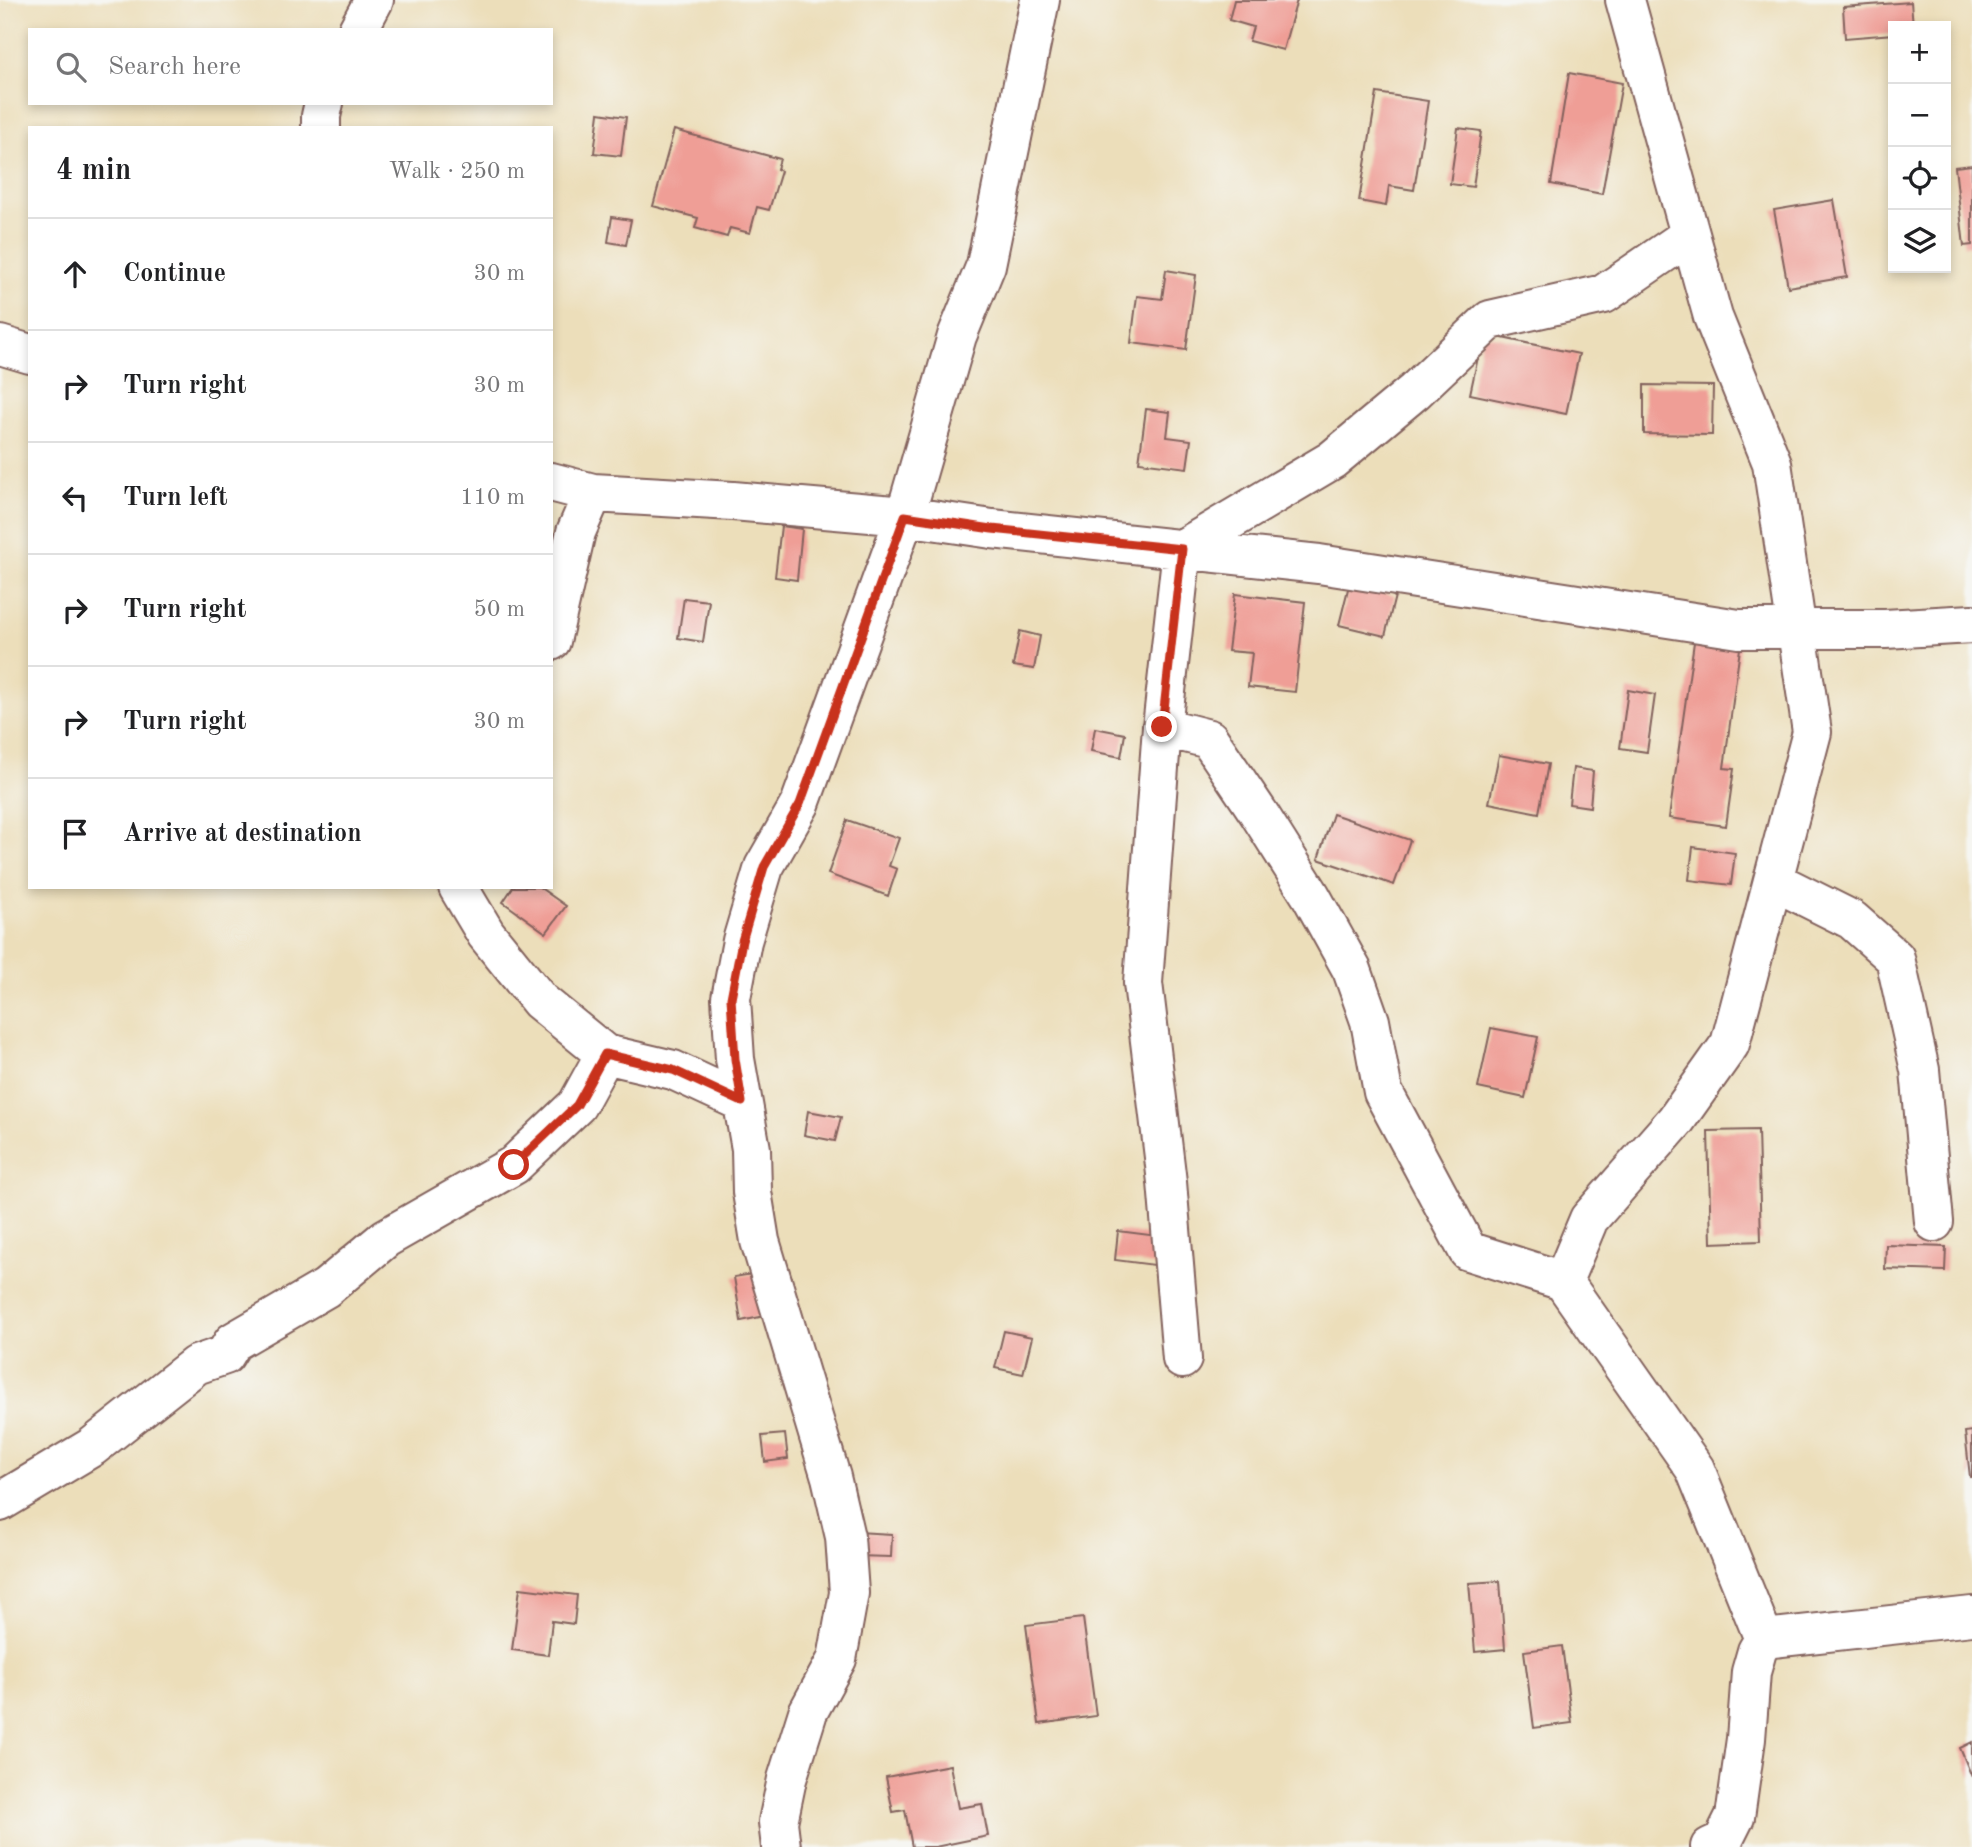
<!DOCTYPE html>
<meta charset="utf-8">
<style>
body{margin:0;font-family:"Old Standard TT",serif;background:#f6f6f6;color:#202124}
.controls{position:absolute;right:21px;top:21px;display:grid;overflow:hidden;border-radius:0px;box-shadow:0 4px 10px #0003}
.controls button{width:63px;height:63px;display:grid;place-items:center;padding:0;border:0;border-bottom:2px solid #e0e0e0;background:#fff;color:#202124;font:35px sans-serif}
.stop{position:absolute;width:21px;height:21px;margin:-16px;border:5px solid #c8321e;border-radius:50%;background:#fff}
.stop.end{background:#c8321e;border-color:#fff;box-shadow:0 2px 7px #0008}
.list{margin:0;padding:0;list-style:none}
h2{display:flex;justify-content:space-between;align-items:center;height:91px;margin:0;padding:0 28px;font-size:30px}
h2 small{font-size:23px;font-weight:400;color:#757577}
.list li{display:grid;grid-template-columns:46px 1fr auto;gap:21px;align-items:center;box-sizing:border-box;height:112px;padding:0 28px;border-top:2px solid #e0e0e0}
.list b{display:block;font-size:26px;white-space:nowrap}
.list em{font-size:23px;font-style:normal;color:#757577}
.icon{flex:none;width:38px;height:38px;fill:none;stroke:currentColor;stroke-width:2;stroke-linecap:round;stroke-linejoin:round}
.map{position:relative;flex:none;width:1972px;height:1847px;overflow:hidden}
.search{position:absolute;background:#fff;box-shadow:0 4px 10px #0003;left:28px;top:28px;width:525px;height:77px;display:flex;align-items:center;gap:18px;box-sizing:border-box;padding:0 24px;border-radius:0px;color:#757577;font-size:26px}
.panel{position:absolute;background:#fff;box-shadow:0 4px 10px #0003;left:28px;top:126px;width:525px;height:763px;border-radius:0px}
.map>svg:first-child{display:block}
.building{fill:#ef9e96}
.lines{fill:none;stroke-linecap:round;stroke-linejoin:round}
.street-casing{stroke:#83625d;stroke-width:42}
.street{stroke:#fff;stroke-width:38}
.route{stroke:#c8321e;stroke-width:9}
</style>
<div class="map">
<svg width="1972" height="1847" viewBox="0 0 1972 1847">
<rect width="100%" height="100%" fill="#f6f6f2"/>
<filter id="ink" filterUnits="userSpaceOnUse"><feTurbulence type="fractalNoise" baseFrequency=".0143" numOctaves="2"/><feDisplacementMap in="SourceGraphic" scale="14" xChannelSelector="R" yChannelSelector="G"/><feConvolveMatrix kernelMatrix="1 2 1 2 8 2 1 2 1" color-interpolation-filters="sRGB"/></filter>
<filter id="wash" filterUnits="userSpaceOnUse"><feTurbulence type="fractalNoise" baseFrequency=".00686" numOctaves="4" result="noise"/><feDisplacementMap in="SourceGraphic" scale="28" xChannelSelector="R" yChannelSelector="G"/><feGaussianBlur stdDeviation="1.57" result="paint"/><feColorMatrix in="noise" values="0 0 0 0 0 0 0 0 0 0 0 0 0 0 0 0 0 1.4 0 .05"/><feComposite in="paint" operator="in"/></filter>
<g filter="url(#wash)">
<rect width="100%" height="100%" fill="#ecdeba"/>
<g id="blocks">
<path class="building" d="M1234,0H1297L1283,50L1249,41L1253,27L1229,20Z
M1911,2L1913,26H1893V34L1845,38L1843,7Z
M1569,73L1622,83L1602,194L1551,184Z
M1377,93L1428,101L1414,190L1389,186L1386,206L1359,201Z
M599,113L626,117L621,156L594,153Z
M1458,128L1481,131L1473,187L1450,184Z
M674,130L780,159L777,169L781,171L769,210L757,207L750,233L730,228L727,237L695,228L698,218L653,206Z
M1972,165V245L1964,246L1955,167Z
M1834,200L1847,277L1788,287L1774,210Z
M612,217L631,220L626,245L608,242Z
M1166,270L1196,275L1186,350L1131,343L1137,296L1162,299Z
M1483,334L1579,354L1566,414L1470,394Z
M1644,385L1713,386L1712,435L1644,434Z
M1146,409L1170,412L1167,437L1191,440L1187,468L1139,462Z
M781,526L802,529L797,580L775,577Z
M1349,585L1395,596L1385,636L1339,625Z
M1235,594L1305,602L1295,692L1248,687L1252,653L1228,651Z
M684,598L709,601L703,642L678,638Z
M1020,631L1040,636L1034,669L1013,666Z
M1695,635L1741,641L1724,768L1734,769L1726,826L1669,818Z
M1628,690L1655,695L1647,752L1620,748Z
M1095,728L1125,734L1121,757L1091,751Z
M1499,755L1548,764L1539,813L1489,803Z
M1573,768L1593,771L1590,807L1569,804Z
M1333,814L1410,840L1394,885L1318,859Z
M847,820L899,838L889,866L897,869L888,896L828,874Z
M1693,847L1735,853L1731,885L1689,880Z
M513,887H539L566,906L546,933L503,902Z
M1491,1028L1538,1037L1525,1098L1478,1088Z
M808,1111L841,1117L835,1141L804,1135Z
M1758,1130L1761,1241L1711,1243L1708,1131Z
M1118,1231L1158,1236L1154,1265L1115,1260Z
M1886,1245L1946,1247L1945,1271L1885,1269Z
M758,1273L765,1316L741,1321L734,1277Z
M1004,1331L1032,1337L1023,1374L995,1368Z
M1972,1431V1477H1970L1965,1432Z
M785,1434L788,1459L765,1462L762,1436Z
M857,1532L892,1534L891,1557L856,1556Z
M1500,1581L1505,1649L1475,1652L1469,1583Z
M520,1588L577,1595L574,1624L552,1621L548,1655L512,1650Z
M1083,1618L1096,1716L1039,1724L1026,1625Z
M1562,1646L1572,1723L1534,1728L1524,1651Z
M1972,1742V1777L1960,1748Z
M950,1765L958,1808L982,1804L988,1836L935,1847H912L905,1810L893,1812L886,1777Z"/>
</g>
</g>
<g filter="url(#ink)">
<use href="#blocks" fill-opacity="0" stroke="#83625d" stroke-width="2"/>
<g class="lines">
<g class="street-casing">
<path id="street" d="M1625,0L1713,317L1772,463L1812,732L1730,1044L1676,1120L1589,1219L1563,1281L1695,1469L1764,1639
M358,30L374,0
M321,128V116L324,103
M0,345L30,354
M551,482L593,493L733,501L905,516L992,529L1319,564L1739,629H1885L1972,624
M551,641L576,532L593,493
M1162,727L1209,739L1258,812L1311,896L1352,970L1370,1021L1383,1092L1468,1251L1563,1281
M1774,881L1852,920L1895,958L1920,1070L1934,1222
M458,887L486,934L540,1001L605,1054L673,1070L742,1102
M1182,1359L1167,1182L1143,983L1162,727L1182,549L1332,460L1415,391L1490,320L1604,294L1690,235
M0,1502L92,1447L196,1365L225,1355L233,1342L326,1288L386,1238L514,1165L577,1105L605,1054
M781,1847L778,1822L787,1779L808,1712L837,1659L849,1593L845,1537L831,1477L760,1241L752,1192L751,1149L735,1059L731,998L742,941L764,867L800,804L905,516L957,336L986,265L1040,0
M1710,1847L1723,1841L1735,1817L1746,1739L1751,1672L1757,1651L1764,1639L1972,1616"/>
</g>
<use href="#street" class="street"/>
</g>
</g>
<g class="lines" filter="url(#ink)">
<path class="route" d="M514,1165L577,1105L605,1054L673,1070L742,1102L735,1059L731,998L742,941L764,867L800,804L905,516L992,529L1182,549L1162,727"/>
</g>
</svg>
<div class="controls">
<button>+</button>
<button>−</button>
<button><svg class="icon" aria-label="locate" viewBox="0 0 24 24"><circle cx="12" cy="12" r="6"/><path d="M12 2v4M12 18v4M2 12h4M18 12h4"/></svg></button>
<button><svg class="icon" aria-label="layers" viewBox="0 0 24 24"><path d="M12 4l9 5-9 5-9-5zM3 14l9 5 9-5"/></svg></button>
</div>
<div class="stop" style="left:514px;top:1165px"></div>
<div class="stop end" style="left:1162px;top:727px"></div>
<div class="search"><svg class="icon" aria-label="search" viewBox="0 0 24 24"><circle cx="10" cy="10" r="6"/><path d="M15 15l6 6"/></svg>Search here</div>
<section class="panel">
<h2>4 min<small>Walk · 250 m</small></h2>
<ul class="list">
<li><svg class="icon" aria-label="ahead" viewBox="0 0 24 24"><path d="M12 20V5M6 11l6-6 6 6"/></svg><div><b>Continue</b></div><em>30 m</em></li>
<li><svg class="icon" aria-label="right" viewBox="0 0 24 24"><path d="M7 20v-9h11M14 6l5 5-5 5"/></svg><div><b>Turn right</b></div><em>30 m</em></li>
<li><svg class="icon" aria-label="left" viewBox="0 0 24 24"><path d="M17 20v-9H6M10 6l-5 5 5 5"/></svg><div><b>Turn left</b></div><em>110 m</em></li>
<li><svg class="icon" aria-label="right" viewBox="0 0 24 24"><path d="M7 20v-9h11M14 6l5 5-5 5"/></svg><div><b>Turn right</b></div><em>50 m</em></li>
<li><svg class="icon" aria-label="right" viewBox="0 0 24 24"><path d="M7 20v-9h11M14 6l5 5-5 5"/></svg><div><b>Turn right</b></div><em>30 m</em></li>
<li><svg class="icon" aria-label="arrive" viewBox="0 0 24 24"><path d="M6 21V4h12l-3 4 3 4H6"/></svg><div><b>Arrive at destination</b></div></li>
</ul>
</section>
</div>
